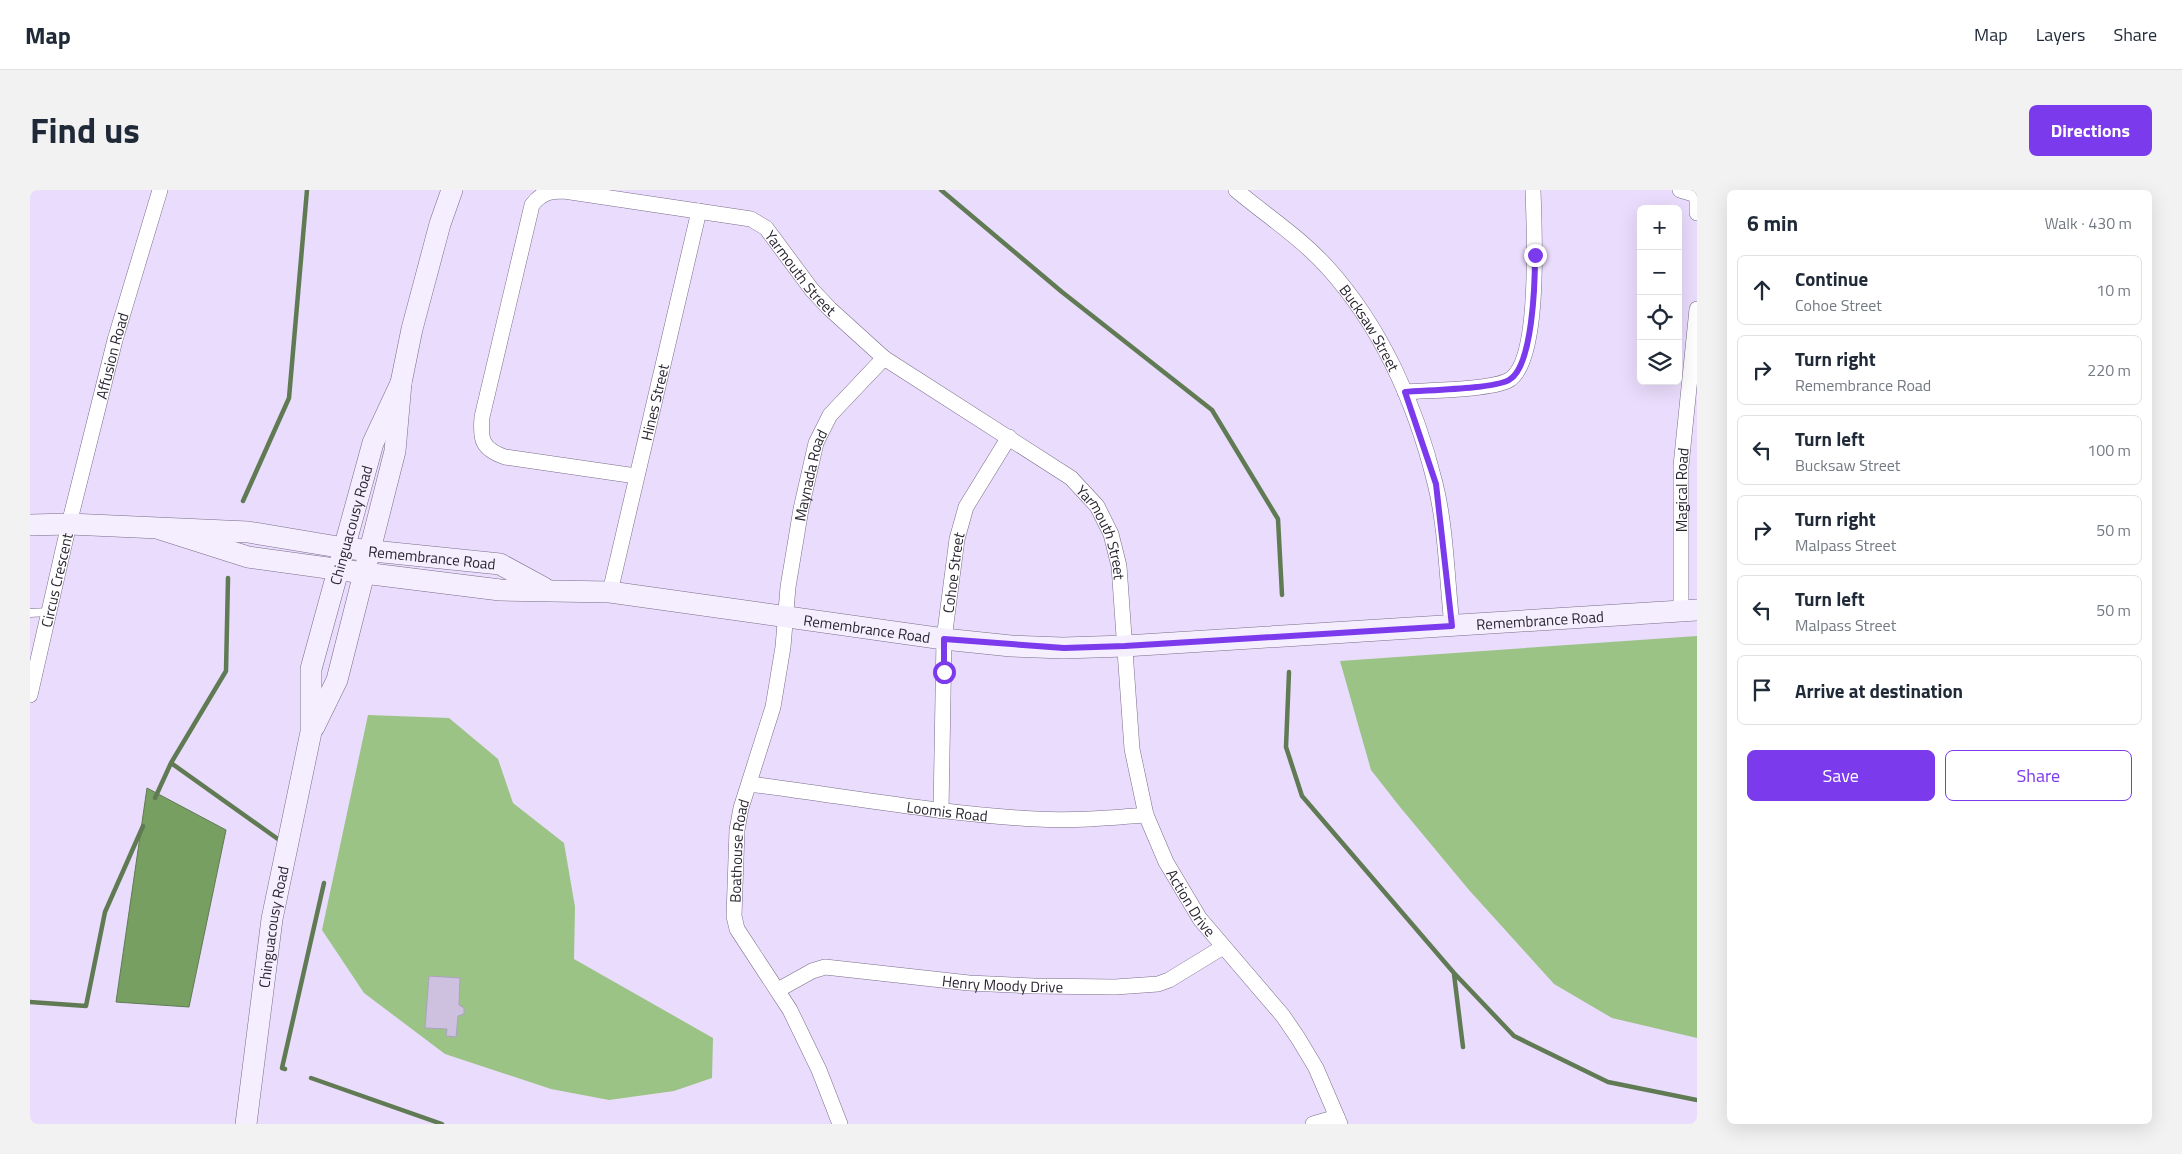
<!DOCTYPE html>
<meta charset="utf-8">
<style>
body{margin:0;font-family:"Titillium Web",sans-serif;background:#f2f2f3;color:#1f2937}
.controls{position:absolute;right:15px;top:15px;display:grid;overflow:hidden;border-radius:8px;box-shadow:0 5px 20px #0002}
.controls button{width:45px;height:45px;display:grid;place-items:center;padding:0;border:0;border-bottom:1px solid #e0e1e3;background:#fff;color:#1f2937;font:25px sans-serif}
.stop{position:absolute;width:15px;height:15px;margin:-11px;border:4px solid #7c3aed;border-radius:50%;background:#fff}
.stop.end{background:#7c3aed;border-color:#fff;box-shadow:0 1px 5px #0008}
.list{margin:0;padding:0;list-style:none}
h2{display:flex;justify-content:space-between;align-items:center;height:65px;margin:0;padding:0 20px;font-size:21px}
h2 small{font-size:16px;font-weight:400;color:#747a83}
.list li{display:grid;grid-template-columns:32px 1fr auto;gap:15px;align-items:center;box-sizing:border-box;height:70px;margin:0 10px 10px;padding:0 10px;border:1px solid #e0e1e3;border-radius:8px}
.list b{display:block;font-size:19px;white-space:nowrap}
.list p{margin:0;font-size:16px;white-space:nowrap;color:#747a83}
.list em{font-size:16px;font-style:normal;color:#747a83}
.actions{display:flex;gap:10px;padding:15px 20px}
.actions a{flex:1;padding:11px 0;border:1px solid #7c3aed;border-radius:8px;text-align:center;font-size:18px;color:#7c3aed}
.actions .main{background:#7c3aed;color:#fff}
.icon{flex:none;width:28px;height:28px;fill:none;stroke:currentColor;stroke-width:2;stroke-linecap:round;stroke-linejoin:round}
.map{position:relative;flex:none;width:1667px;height:934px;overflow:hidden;border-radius:8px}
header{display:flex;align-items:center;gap:30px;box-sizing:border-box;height:70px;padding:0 25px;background:#fff;border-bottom:1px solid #e0e1e3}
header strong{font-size:24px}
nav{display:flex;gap:28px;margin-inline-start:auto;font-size:18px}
.intro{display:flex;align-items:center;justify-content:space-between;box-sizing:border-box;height:120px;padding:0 30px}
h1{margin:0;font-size:35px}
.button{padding:12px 22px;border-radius:8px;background:#7c3aed;color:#fff;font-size:18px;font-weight:700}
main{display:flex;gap:30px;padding:0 30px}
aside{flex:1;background:#fff;border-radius:8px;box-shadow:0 5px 20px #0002}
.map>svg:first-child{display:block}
.green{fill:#9bc386}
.water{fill:#779f62;stroke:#607b54}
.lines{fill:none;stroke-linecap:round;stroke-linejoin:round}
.stream{stroke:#607b54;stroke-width:4.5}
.building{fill:#cec1e0;stroke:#aea1bf}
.lane-casing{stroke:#796d89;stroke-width:9}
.street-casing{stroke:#796d89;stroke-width:16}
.secondary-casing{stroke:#796d89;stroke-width:22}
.lane{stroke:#fff;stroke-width:8}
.street{stroke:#fff;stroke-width:15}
.secondary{stroke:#f5eefe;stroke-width:21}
.route{stroke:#7c3aed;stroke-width:6}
.labels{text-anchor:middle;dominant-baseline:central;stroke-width:4;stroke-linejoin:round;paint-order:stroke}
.street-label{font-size:15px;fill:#2b2632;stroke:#eadcfc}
</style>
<header>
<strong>Map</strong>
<nav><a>Map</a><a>Layers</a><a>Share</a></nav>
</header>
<div class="intro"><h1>Find us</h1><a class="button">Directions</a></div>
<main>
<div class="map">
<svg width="1667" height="934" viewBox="0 0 1667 934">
<rect width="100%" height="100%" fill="#eadcfc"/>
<path class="green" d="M1667,446V848L1582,828L1524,794L1439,700L1370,617L1341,580L1310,471Z
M338,525L419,528L468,569L483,613L534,653L545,717L544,769L683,848L682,888L644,901L579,910L521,899L415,864L334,803L292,740Z"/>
<path class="water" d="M117,598L196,640L159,817L86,812Z"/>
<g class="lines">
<path class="stream" d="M911,0L1032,102L1182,220L1248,329L1252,405
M213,311L259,208L277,0
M1259,482L1256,557L1272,606L1424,783L1484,846L1578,892L1667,910
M141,573L252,652
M125,608L141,573L196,481L198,388
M1424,784L1433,857
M0,812L56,816L75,722L113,636
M255,879L252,878L294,693
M281,888L412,934"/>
</g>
<path class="building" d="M399,786L430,788L429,815L434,818V824L428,826L426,847L416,846L417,839L395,838Z"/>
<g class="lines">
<g class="lane-casing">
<path id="lane" d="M0,423L18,422"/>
</g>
<g class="street-casing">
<g id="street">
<path id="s1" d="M1206,0C1237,26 1271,48 1298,78C1352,138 1386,216 1405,293C1416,336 1417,391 1422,435"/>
<path d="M1650,0L1667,5"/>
<path d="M1667,0V23"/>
<path d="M1375,202C1400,200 1457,200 1477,191C1512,176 1504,34 1503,0"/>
<path id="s2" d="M606,286L475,267C452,259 450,250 452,227L502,15C511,3 520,1 534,1L721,29L736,38L782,100L800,119L854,168L1041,288L1067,316L1081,344L1089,376L1102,559L1116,625L1136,672L1170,729L1253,826L1268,848L1286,878L1310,934"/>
<path id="s3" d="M580,402L669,21"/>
<path id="s4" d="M1651,421V276L1667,119"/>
<path id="s5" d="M0,505L39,334L85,150L130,0"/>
<path id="s6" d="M719,594C815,606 910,624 1006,629C1043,631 1079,628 1116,625"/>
<path id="s7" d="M911,621L914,449L927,349L936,317L979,247"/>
<path id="s8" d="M748,800L782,781L795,777L939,793L1004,796L1085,797L1128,794L1139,790L1193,757"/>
<path id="s9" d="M810,934L789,880L760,820L707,739L704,726L707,640L711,618L743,517L753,457L758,397L771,319L786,253L800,225L854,168"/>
<path d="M1283,934L1307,927"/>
</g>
</g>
<g class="secondary-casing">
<g id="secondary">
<path id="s10" d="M0,335L39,334L218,342L314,358L470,374L514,398"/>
<path id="s11" d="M130,339L218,367L334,383L470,400L580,402L914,449L981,456L1033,458L1095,456L1667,420"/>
<path d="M284,537L307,490L365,261L371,193L382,139L410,34L422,0"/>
<path id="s12" d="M216,934L242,729L281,542V479L343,253L371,193"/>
</g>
</g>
<use href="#lane" class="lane"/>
<use href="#street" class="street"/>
<use href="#secondary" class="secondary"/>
</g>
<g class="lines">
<path class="route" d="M914,482V449L1034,458L1095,456L1422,436L1406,294L1375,202C1397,200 1463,199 1479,190C1503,177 1505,91 1505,65"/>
</g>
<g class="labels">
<g class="street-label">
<text stroke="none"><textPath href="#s2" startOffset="702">Yarmouth Street</textPath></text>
<text stroke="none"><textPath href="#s1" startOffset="194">Bucksaw Street</textPath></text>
<text stroke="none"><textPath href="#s5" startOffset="349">Affusion Road</textPath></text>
<text stroke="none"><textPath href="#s3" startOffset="195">Hines Street</textPath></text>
<text stroke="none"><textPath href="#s9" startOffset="684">Maynada Road</textPath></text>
<text stroke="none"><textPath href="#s4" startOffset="121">Magical Road</textPath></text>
<text stroke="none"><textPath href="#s12" startOffset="610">Chinguacousy Road</textPath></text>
<text stroke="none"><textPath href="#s2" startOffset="1108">Yarmouth Street</textPath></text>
<text stroke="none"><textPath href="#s10" startOffset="404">Remembrance Road</textPath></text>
<text stroke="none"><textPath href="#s7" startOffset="239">Cohoe Street</textPath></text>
<text stroke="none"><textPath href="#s5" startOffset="118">Circus Crescent</textPath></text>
<text stroke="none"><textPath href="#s11" startOffset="1391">Remembrance Road</textPath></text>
<text stroke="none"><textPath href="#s11" startOffset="716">Remembrance Road</textPath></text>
<text stroke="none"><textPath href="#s6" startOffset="200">Loomis Road</textPath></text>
<text stroke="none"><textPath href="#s9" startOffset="300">Boathouse Road</textPath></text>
<text stroke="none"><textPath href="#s2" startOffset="1496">Action Drive</textPath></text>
<text stroke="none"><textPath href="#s12" startOffset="199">Chinguacousy Road</textPath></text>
<text stroke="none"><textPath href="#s8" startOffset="231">Henry Moody Drive</textPath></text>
</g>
</g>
</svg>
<div class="controls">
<button>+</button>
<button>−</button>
<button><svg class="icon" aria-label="locate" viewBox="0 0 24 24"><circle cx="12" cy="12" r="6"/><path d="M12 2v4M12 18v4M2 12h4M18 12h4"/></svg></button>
<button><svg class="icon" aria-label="layers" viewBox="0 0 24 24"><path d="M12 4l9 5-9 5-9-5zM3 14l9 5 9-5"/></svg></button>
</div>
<div class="stop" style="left:914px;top:482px"></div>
<div class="stop end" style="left:1505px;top:65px"></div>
</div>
<aside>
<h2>6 min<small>Walk · 430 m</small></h2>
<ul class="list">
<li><svg class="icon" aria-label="ahead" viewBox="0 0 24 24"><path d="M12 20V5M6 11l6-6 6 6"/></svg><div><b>Continue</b><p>Cohoe Street</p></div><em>10 m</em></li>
<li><svg class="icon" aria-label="right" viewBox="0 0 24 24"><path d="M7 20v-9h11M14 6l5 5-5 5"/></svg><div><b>Turn right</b><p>Remembrance Road</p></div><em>220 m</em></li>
<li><svg class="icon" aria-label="left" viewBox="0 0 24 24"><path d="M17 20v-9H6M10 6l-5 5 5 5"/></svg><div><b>Turn left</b><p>Bucksaw Street</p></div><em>100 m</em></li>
<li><svg class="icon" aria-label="right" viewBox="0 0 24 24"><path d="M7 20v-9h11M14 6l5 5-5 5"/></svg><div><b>Turn right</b><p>Malpass Street</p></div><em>50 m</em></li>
<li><svg class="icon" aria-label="left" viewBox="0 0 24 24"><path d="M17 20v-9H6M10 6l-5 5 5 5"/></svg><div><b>Turn left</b><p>Malpass Street</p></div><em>50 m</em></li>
<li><svg class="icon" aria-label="arrive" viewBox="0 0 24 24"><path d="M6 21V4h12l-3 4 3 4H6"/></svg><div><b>Arrive at destination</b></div></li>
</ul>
<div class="actions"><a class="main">Save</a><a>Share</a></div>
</aside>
</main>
